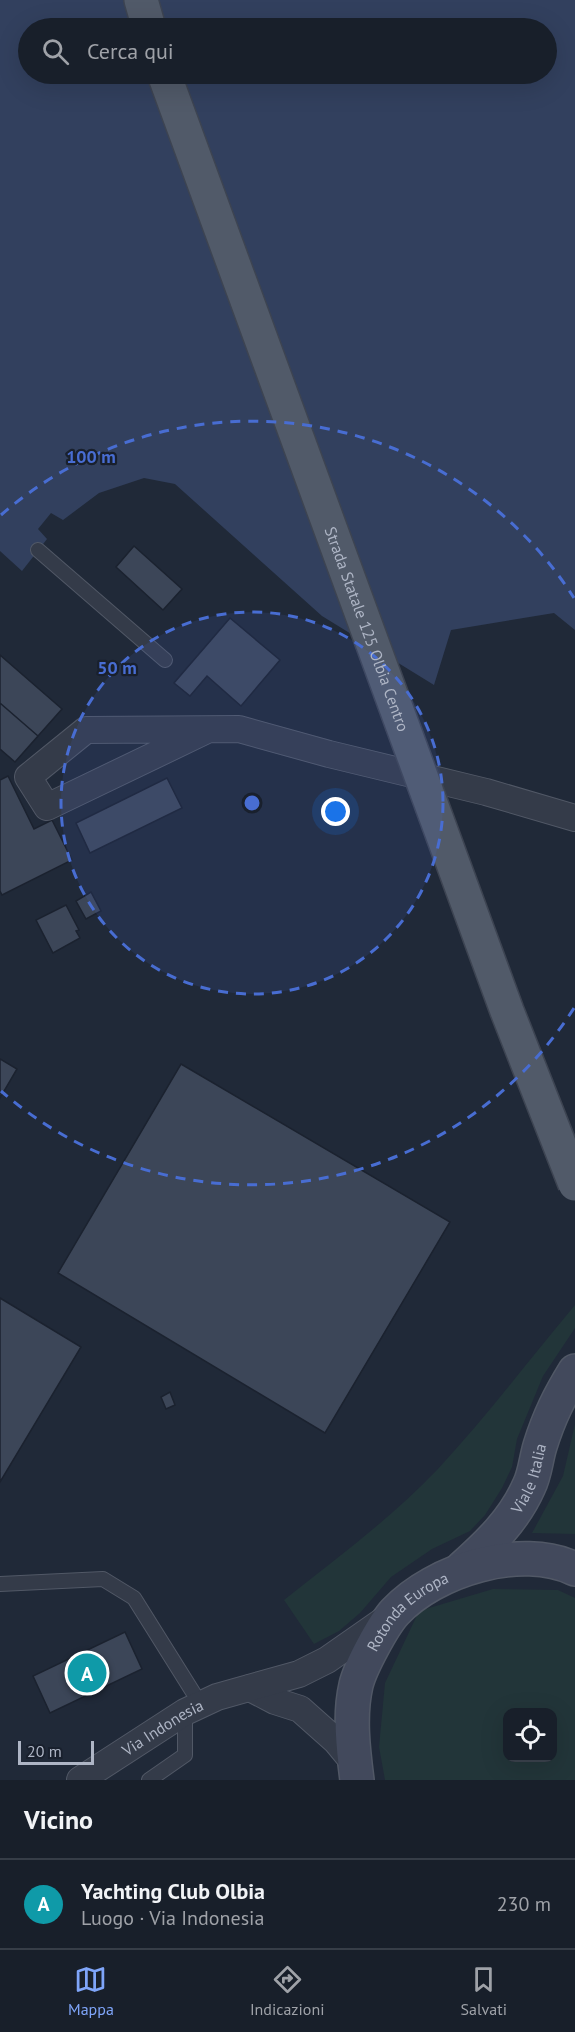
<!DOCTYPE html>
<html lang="it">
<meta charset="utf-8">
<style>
body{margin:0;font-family:"PT Sans",sans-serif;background:#252c36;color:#f1f3f6}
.controls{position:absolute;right:18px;bottom:18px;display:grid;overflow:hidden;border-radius:12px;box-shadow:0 6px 24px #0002}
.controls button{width:54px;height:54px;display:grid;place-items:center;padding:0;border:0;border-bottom:2px solid #363d47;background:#181f2a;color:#f1f3f6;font:30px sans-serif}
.scale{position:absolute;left:18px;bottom:15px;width:76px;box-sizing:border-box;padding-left:6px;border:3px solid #aeb5c5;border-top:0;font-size:16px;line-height:21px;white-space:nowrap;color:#aeb5c5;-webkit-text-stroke:4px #19202d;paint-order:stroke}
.you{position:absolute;left:336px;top:812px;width:21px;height:21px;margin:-15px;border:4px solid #fff;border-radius:50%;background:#1a73e8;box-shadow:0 0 0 9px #1a73e833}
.badge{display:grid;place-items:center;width:39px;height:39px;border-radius:50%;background:#7fa5f9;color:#fff;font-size:20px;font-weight:700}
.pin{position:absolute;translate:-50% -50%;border:3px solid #fff;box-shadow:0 2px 6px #0006}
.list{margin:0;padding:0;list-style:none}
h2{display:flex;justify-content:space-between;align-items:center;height:78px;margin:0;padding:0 24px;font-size:26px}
h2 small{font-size:20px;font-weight:400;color:#9fa2a8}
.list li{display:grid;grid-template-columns:39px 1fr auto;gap:18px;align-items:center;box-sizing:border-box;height:90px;padding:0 24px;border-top:2px solid #363d47}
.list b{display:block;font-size:22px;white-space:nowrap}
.list p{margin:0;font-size:20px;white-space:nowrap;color:#9fa2a8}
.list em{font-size:20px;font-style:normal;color:#9fa2a8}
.icon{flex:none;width:33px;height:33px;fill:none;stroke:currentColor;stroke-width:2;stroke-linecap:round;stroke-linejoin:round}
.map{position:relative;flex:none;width:575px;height:1780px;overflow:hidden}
.search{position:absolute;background:#181f2a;box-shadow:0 6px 24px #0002;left:18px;right:18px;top:18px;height:66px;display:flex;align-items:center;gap:15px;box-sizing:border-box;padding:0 21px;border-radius:33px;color:#9fa2a8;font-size:22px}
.sheet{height:168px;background:#181f2a}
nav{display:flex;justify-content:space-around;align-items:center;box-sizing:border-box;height:84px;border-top:2px solid #363d47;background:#181f2a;font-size:16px;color:#9fa2a8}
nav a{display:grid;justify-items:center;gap:3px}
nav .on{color:#7fa5f9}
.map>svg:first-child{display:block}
.green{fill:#223539;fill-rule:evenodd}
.water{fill:#32405e;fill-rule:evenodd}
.building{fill:#3c4658;stroke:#1b222f;stroke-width:1.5}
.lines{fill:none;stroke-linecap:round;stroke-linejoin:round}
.service-casing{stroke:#515866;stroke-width:16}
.minor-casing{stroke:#515866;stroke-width:28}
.secondary-casing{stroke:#515866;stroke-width:36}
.primary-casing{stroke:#3d4452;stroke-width:36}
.service{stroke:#343b49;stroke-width:14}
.minor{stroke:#343b49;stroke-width:26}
.secondary{stroke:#42495c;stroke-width:33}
.primary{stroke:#515a69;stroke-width:33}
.primary-bridge-casing{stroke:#3d4452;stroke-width:36;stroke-linecap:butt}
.primary-bridge{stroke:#515a69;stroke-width:33}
.ring{fill:none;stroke:#486dd2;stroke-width:3;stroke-dasharray:10 8}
.labels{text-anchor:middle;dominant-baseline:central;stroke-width:4.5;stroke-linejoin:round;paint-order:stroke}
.street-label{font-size:16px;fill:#aeb5c5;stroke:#19202d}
.centre{fill:#486dd2;stroke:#19202d;stroke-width:3}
.ring-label{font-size:18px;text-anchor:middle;font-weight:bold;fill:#486dd2;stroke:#19202d;stroke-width:4.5;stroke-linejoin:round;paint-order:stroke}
</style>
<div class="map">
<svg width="575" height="1780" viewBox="0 0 575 1780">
<rect width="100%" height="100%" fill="#202938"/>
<path class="green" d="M575,1305V1328L543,1376L517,1439L512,1467L502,1488L485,1515L470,1531L432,1549L391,1577L360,1613L339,1631L314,1644L284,1600C336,1559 391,1518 437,1470C486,1417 529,1360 575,1305Z
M575,1424V1534L532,1533L563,1476Z
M493,1589L558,1590L575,1598V1780H385L379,1747L385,1683L419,1611ZM508,1712H552V1758H508Z"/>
<path class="water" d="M0,0H575V630L554,613L451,630L434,685L322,616L175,484L144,478L99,493L63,520L51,513L38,529L47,539L22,571L0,551ZM28,28H546V74H28Z"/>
<path class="building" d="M134,546L182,589L163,610L116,567Z
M230,618L280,660L241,706L207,676L190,696L174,683Z
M0,655L62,709L38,736L0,703Z
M0,703L38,736L15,762L0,749Z
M8,776L34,829L52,820L72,860L2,895L0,891V780Z
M167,778L182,808L90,853L76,823Z
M91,892L101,911L86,919L76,901Z
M66,905L79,930L76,931L80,938L53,953L36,920Z
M0,1059L17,1069L0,1098Z
M181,1064L450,1222L325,1433L58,1273Z
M0,1298L81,1347L0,1482Z
M170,1392L175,1405L166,1409L161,1397Z
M125,1632L142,1669L50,1713L33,1676Z"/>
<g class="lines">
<g class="service-casing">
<path id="service" d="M38,550L165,660
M0,1584L103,1579L134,1598L201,1705
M149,1780L185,1755V1712"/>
</g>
<g class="minor-casing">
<g id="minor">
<path d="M207,730L47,807L28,777L86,730L239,729L329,754L486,792L575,818"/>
<path d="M250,1688L275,1701L300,1709L336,1741L355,1764"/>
<path id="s1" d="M80,1780L185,1712L217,1697L299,1674L327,1660L390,1616"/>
</g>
</g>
<g class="secondary-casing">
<g id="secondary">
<path id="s2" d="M462,1568C489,1544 514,1520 529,1486C535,1474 536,1459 540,1446C549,1417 559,1397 575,1371"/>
<path id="s3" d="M357,1780C353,1749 349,1715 356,1685C360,1668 383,1625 395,1612C434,1570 521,1543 575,1569"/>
</g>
</g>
<g class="primary-casing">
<path id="primary" d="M141,0L149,28"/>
</g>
<use href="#service" class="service"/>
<use href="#minor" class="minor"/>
<use href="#secondary" class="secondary"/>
<use href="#primary" class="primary"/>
<g class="primary-bridge-casing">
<g id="primary-bridge">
<path id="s4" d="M164,74L507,1011L575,1184"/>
</g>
</g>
<use href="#primary-bridge" class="primary-bridge"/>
</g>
<circle cx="252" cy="803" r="191" fill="#486dd2" fill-opacity=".12"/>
<g class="ring">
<circle cx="252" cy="803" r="191"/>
<path d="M574 1008A382 382 0 0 1 1 1091M1 515A382 382 0 0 1 574 598"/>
</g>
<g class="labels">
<g class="street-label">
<text stroke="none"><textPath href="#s4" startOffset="591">Strada Statale 125 Olbia Centro</textPath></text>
<text stroke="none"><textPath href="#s2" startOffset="114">Viale Italia</textPath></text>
<text stroke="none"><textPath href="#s3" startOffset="188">Rotonda Europa</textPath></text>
<text stroke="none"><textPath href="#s1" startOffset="98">Via Indonesia</textPath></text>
</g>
</g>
<circle cx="252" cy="803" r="9" class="centre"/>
<g class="ring-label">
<text x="91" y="463">100 m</text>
<text x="117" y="674">50 m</text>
</g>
</svg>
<div class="controls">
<button><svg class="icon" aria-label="locate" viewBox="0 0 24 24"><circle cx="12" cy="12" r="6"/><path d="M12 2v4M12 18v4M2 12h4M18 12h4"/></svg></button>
</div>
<div class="scale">20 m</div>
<div class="you"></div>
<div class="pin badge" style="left:87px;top:1673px;background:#0f9aa8">A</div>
<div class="search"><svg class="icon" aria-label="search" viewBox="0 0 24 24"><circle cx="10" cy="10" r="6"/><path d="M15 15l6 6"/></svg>Cerca qui</div>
</div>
<section class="sheet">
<h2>Vicino<small></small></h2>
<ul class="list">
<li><span class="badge" style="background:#0f9aa8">A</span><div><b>Yachting Club Olbia</b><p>Luogo · Via Indonesia</p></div><em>230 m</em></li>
</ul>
</section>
<nav>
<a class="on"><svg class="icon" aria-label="map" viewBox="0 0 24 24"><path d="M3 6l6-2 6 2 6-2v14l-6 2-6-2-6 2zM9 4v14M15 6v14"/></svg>Mappa</a>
<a><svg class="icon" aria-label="directions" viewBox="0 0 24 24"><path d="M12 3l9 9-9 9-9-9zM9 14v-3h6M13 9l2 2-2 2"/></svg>Indicazioni</a>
<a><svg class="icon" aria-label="saved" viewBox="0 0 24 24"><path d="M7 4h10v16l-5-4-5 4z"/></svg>Salvati</a>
</nav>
